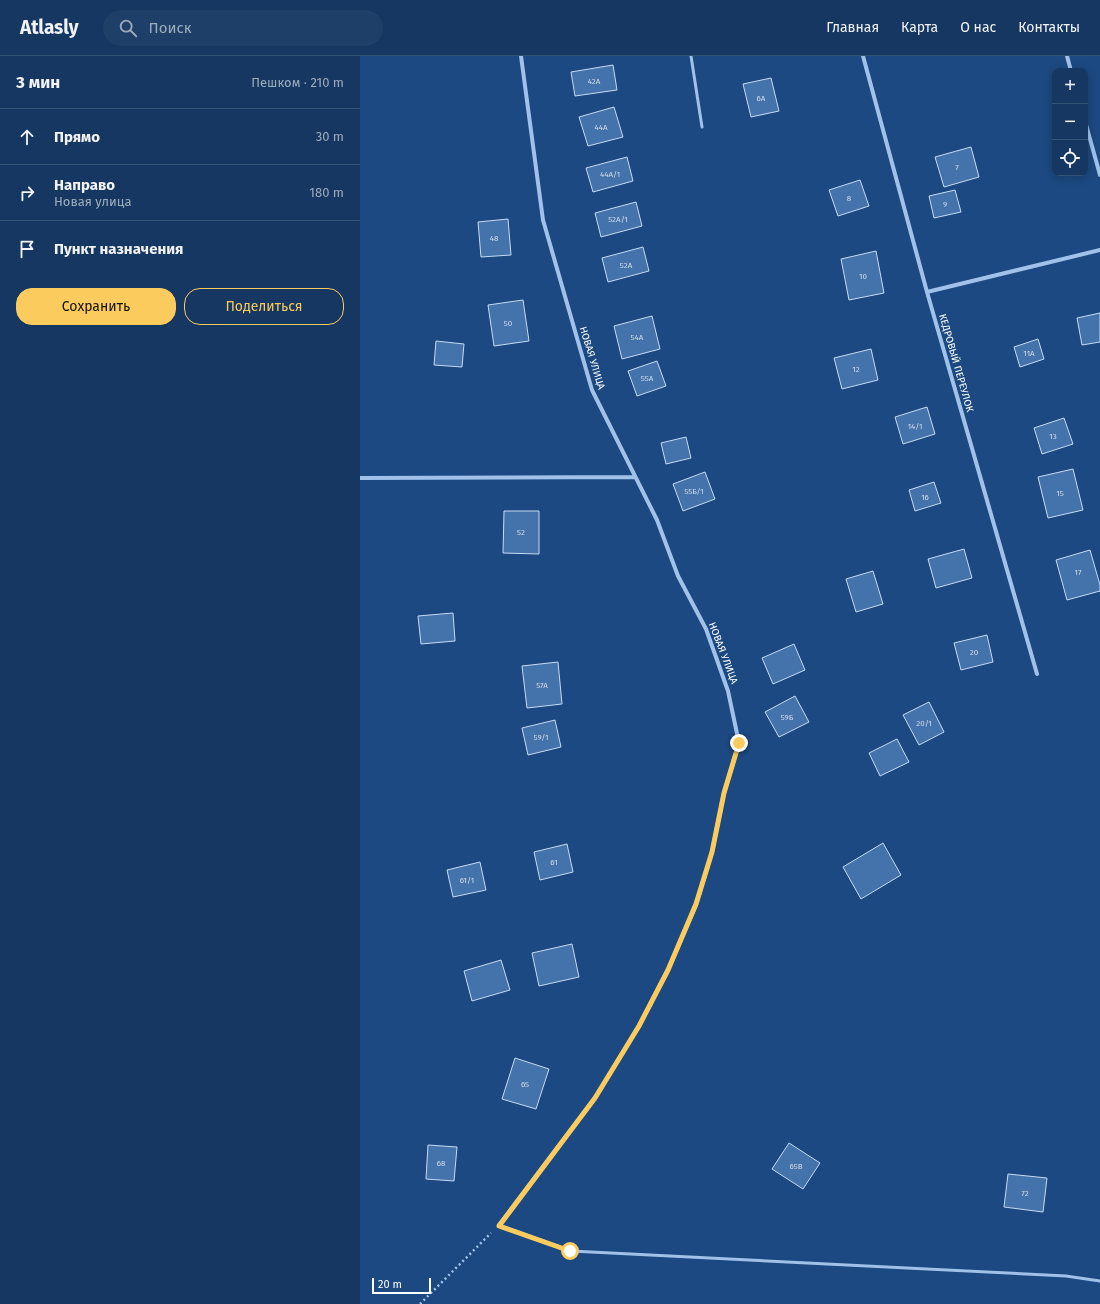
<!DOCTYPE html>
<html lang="ru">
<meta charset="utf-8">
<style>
body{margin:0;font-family:"Fira Sans",sans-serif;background:#1e3f67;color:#f1f3f6}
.controls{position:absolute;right:12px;top:12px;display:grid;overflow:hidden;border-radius:8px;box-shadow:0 2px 10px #0003}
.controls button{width:36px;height:36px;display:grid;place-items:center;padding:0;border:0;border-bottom:1px solid #345176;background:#153761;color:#f1f3f6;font:20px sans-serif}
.scale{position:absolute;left:12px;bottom:10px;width:59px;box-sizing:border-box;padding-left:4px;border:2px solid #fff;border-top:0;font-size:11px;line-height:14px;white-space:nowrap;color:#fff;-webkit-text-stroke:3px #1c4981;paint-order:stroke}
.stop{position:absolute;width:12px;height:12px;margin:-9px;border:3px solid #fbcb5d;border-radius:50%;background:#fff}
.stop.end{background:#fbcb5d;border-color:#fff;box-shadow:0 1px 4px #0008}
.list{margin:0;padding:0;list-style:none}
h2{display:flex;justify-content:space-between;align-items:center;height:52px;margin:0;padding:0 16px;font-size:17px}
h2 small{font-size:13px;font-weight:400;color:#9dacbd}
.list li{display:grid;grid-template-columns:26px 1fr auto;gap:12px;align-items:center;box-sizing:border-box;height:56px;padding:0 16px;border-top:1px solid #345176}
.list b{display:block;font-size:15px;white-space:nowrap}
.list p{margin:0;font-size:13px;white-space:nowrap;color:#9dacbd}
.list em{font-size:13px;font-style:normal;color:#9dacbd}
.actions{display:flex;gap:8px;padding:12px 16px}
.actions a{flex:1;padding:9px 0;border:1px solid #fbcb5d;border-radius:16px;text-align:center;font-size:14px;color:#fbcb5d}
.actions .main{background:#fbcb5d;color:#111}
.icon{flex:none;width:22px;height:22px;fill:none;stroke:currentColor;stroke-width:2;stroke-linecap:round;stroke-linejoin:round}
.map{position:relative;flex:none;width:740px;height:1248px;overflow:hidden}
header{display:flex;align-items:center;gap:24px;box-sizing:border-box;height:56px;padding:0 20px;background:#153761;border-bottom:1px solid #345176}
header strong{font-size:19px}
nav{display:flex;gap:22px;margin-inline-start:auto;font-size:14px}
.search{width:280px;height:36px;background:#1e3f67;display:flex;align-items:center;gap:10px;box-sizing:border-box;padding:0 14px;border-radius:22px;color:#9dacbd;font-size:15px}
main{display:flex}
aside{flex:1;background:#153761}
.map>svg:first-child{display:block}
.building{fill:#4473ab;stroke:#c4dcf7}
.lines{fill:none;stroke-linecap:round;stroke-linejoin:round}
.path{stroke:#a0c2ea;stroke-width:2.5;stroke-dasharray:2 3;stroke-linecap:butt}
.lane{stroke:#a0c2ea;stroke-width:3}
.street{stroke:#a0c2ea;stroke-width:4}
.route{stroke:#fbcb5d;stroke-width:5}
.labels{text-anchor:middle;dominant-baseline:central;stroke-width:3;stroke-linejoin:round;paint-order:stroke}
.number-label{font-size:8px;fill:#d0dcea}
.street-label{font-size:10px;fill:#fff;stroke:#1c4981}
</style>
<header>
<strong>Atlasly</strong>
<div class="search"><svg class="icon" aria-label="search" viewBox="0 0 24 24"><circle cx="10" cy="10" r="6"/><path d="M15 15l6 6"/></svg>Поиск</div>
<nav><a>Главная</a><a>Карта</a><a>О нас</a><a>Контакты</a></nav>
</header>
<main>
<aside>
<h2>3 мин<small>Пешком · 210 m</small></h2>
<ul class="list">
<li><svg class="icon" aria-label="ahead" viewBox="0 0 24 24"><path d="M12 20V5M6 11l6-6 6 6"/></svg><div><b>Прямо</b></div><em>30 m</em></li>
<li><svg class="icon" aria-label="right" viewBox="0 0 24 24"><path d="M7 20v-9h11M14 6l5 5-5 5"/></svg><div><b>Направо</b><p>Новая улица</p></div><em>180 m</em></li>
<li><svg class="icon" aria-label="arrive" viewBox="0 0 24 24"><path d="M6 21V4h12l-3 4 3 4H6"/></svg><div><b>Пункт назначения</b></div></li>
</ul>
<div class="actions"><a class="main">Сохранить</a><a>Поделиться</a></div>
</aside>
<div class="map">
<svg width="740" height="1248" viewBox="0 0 740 1248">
<rect width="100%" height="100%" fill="#1c4981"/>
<path class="building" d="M253,9L257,34L215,40L211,16Z
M411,22L419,55L391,61L383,28Z
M254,51L263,81L228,90L219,61Z
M611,91L619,121L584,131L575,101Z
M267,101L273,125L233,136L226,112Z
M500,124L509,150L478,160L469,134Z
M595,134L601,156L574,162L569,140Z
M276,146L282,170L241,181L235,157Z
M148,163L151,199L121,201L118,166Z
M283,191L289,215L248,226L242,202Z
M516,195L524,237L489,244L481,203Z
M163,244L169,285L134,290L128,249Z
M740,257V286L722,289L717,262Z
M292,260L300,293L262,303L254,270Z
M678,283L684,303L660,311L654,291Z
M76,285L104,288L102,311L74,309Z
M511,293L518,324L482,333L474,302Z
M297,305L306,330L277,340L268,315Z
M567,351L575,378L543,388L535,361Z
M704,362L713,388L682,398L674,372Z
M326,381L331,402L306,408L301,387Z
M713,413L723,454L688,462L678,421Z
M345,416L355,443L323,455L313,428Z
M574,426L581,447L555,455L549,434Z
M144,455H179V498L143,497Z
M604,493L612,522L576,532L568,503Z
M730,494L740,529V535L707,544L696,504Z
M513,515L523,548L496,556L486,523Z
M93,557L95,585L61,588L58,560Z
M627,579L633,606L601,614L594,587Z
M434,588L445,614L413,628L402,602Z
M198,606L202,648L167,652L162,610Z
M435,640L449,666L419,681L405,656Z
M569,646L584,676L559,689L543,659Z
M195,664L201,691L168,699L162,672Z
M537,683L549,706L520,720L509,697Z
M523,787L541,819L501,843L483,811Z
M207,788L213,816L180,824L174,796Z
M120,806L126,834L93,841L87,814Z
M212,888L219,921L179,930L172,897Z
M141,904L150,934L112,945L104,915Z
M155,1002L189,1013L176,1053L142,1043Z
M429,1087L460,1107L443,1133L412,1113Z
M68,1089L97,1091L94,1125L66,1123Z
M648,1118L687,1122L683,1156L644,1151Z"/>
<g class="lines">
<path class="path" d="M60,1248L131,1177"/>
<path class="lane" d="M331,0L342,71
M139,1169L211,1195L706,1220L740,1225"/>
<path class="street" d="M503,0L567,236L677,618
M707,0L711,15
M725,65L740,119
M567,236L740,194
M0,422L275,421
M139,1169L235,1042L279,970L308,914L336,849L352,796L364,737L379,687L368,635L346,573L318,520L297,464L232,334L183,164L161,0"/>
</g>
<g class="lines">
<path class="route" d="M210,1195L139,1170L235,1042L279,970L308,914L336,848L352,796L364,737L379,687"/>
</g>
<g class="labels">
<g class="number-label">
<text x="234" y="25">42А</text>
<text x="401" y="42">6А</text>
<text x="241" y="71">44А</text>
<text x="597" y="111">7</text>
<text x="250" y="118">44А/1</text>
<text x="489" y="142">8</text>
<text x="585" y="148">9</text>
<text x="258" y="163">52А/1</text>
<text x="134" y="182">48</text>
<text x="266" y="209">52А</text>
<text x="503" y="220">10</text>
<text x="148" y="267">50</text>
<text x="277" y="281">54А</text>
<text x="669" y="297">11А</text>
<text x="496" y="313">12</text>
<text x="287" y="322">55А</text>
<text x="555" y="370">14/1</text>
<text x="693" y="380">13</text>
<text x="334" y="435">55Б/1</text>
<text x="700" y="437">15</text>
<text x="565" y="441">16</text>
<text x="161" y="476">52</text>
<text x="718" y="516">17</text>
<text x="614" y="596">20</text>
<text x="182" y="629">57А</text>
<text x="427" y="661">59Б</text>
<text x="564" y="667">20/1</text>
<text x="181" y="681">59/1</text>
<text x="194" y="806">61</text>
<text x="107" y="824">61/1</text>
<text x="165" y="1028">65</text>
<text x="81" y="1107">68</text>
<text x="436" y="1110">65В</text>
<text x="665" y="1137">72</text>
</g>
<g class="street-label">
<text transform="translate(232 302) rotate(73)">НОВАЯ УЛИЦА</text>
<text transform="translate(596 307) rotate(74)">КЕДРОВЫЙ ПЕРЕУЛОК</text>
<text transform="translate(363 597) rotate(69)">НОВАЯ УЛИЦА</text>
</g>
</g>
</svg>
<div class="controls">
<button>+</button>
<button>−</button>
<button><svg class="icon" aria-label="locate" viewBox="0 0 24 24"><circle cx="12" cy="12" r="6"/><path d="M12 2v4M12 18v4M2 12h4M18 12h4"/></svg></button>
</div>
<div class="scale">20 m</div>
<div class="stop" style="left:210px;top:1195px"></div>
<div class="stop end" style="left:379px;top:687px"></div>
</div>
</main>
